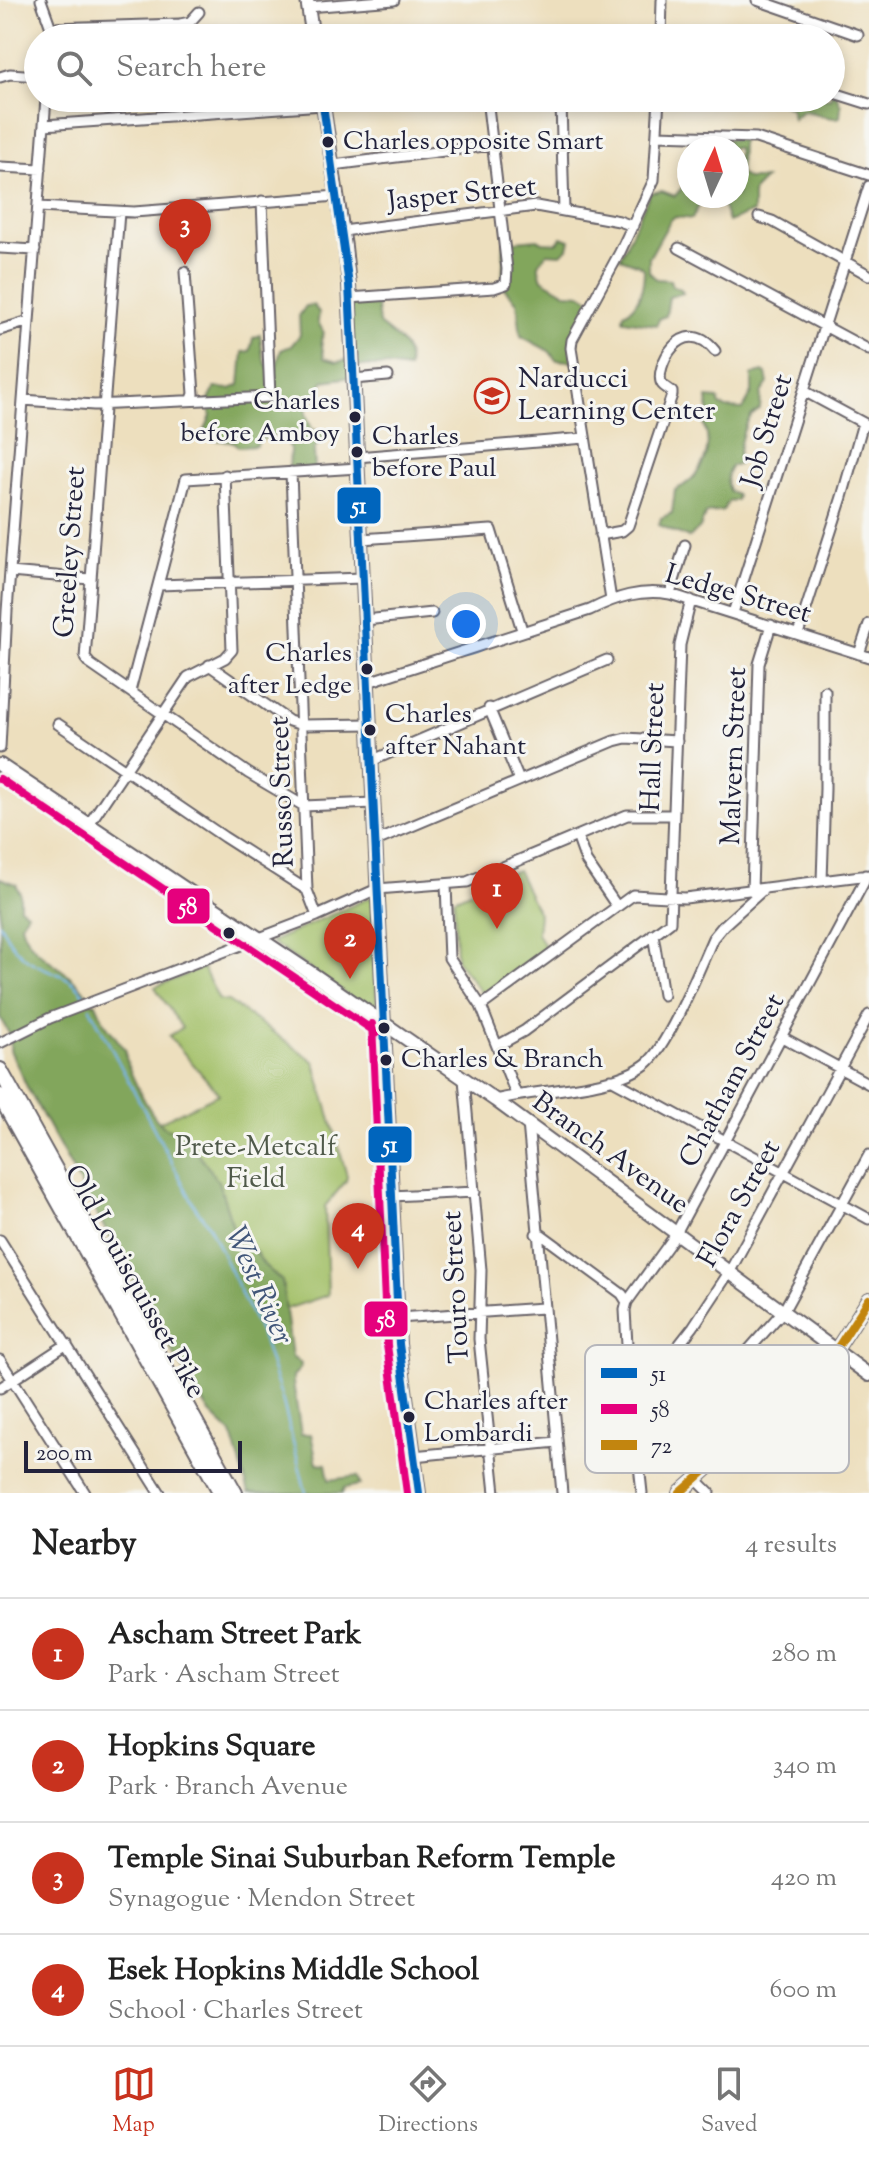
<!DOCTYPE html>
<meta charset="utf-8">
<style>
body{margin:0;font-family:"Sorts Mill Goudy",serif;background:#f2f2f2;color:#222}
.compass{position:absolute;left:677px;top:136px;width:72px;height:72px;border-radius:50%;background:#fff;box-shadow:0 4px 12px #0003;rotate:4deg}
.scale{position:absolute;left:24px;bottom:20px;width:218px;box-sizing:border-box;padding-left:8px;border:4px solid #22223b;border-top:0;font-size:22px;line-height:28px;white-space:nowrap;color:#22223b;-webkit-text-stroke:6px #f6f6f2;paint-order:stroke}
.you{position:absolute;left:466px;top:624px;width:28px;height:28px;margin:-20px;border:6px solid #fff;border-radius:50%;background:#1a73e8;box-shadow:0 0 0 12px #1a73e833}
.badge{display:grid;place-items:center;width:52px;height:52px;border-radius:50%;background:#c8321e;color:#fff;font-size:26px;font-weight:700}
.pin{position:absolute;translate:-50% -66px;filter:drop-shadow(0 2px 4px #0008)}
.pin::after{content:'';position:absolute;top:42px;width:28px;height:24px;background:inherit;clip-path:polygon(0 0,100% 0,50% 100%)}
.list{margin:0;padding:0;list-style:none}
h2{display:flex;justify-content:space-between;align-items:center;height:104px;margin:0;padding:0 32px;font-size:34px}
h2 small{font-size:26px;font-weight:400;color:#767676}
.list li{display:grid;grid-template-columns:52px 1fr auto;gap:24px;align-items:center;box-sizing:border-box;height:112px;padding:0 32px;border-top:2px solid #e0e0e0}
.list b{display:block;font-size:30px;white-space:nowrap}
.list p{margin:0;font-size:26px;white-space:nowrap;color:#767676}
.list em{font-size:26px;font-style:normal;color:#767676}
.icon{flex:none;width:44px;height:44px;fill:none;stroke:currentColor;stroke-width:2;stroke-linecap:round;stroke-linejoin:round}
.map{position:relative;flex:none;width:869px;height:1493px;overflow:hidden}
.search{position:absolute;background:#fff;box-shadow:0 4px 12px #0003;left:24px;right:24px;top:24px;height:88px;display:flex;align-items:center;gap:20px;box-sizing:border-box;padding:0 28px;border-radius:44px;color:#767676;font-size:30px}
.sheet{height:552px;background:#fff}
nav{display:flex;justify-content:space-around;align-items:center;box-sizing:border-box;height:112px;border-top:2px solid #e0e0e0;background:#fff;font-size:22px;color:#767676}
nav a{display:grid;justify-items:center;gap:4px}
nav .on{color:#c8321e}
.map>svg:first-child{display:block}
.green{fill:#a3c067;stroke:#627151;stroke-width:2}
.forest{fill:#82a65c;stroke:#52644c;stroke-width:2}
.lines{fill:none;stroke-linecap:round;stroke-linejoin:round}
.stream{stroke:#7ab7ed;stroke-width:2}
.minor-casing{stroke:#696469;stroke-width:13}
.major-casing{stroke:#696469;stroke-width:16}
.highway-casing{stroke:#696469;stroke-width:18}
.minor{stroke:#fff;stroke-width:9}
.major{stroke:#fff;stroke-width:12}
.highway{stroke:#fff;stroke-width:14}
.bus-1-casing{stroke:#f6f6f2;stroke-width:14}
.bus-2-casing{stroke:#f6f6f2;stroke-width:14}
.bus-3-casing{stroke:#f6f6f2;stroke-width:14}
.bus-1{stroke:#0065bd;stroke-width:8}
.bus-2{stroke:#e5007d;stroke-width:8}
.bus-3{stroke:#c2850f;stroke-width:8}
.bus-dot{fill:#22223b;stroke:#f6f6f2;stroke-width:3}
.labels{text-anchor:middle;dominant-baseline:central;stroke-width:6;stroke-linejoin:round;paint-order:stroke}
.bus-label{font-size:26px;fill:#22223b;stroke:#f6f6f2;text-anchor:start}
.street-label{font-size:28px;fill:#22223b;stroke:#f6f6f2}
.poi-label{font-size:28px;fill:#22223b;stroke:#f6f6f2;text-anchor:start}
.park-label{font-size:28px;fill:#4f594a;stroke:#f6f6f2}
.water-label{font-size:30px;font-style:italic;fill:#415679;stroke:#f6f6f2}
.key{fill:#f6f6f2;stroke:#b6b6bb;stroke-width:2}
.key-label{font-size:22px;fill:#22223b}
.line-badge{stroke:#f6f6f2;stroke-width:3}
.badge-label{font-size:22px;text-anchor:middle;font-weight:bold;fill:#fff}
</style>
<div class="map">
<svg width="869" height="1493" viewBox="0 0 869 1493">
<rect width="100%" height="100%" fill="#f6f6f2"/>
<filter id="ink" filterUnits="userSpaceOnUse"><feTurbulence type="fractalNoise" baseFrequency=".0125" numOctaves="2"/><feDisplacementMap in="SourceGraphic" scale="16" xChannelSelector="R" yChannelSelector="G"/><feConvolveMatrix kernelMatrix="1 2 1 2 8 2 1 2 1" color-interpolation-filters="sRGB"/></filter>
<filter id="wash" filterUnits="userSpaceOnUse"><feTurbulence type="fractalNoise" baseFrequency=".006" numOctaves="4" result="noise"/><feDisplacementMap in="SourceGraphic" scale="32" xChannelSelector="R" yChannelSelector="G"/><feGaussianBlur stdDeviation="1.8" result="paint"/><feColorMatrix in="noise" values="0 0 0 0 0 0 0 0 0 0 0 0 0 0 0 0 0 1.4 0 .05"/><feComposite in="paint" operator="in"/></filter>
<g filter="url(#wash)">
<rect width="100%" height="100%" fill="#eddfbe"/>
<path class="green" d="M517,870L539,915L537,933L546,949L484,996L456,959L454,899Z
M373,896L377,1016L271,942Z
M203,968L219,1000L228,1001L314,1061L347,1176L346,1181L325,1206L328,1295L256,1319L140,1131L219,1094L169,1036L182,1028L155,987Z"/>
<path class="forest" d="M831,93L836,94L841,106L840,117C828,121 816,111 802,111L793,119L791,108L770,98H831Z
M727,139L741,140L740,174L747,179H765L753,191V212L728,222L722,204L701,202L692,219L676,217L671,219L649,258V272L656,279L670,280L672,286L681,289L683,293L669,297L666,316L660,318L656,325L623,320L624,313C640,306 644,285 644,269L637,264L620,258L650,193L662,191L675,196L689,179V196H737V148H729Z
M562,237L570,240L568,248L561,254L547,253C539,266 536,261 542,279L566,293L581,294L594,302L571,346L572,361L556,360L549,351L521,336L517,302L502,286L504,242L538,239L543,242L557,243Z
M376,299L379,324C395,338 411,344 408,369L386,366H354L352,377L323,381L316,396L307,404L306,414L312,429L324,433L323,442L318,444L314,450L315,471H289L290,449L286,438L279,434L260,440L256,446L238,447L234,442L201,439L211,416L207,404L215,388L230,389L240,385L243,352L250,351L253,338L260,335C262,347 261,366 275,371L281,350L291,346L300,335L299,316L306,306L313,305L319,312L318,322L324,333L321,340L324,358L337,362L352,359L350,301Z
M763,372L766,374L768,383L761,393L760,409C757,412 752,414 750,418C742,429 738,450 738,464L731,466C726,474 725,484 730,492L737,495L736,500L728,502L723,511L706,513L700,528L689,538L659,525L661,518L672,513L675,490C699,480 715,451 704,425L709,418L707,398L718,399L720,405L726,408L743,409L752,393V375Z
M0,878L16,884L20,893V907L27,912L21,924C29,960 78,969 91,1003H96L104,1022L126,1051C123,1064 152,1118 163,1126C168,1129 175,1131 181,1130L218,1181L233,1227L256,1252L264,1265L282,1281L292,1357L301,1364L300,1369L293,1376V1382L301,1434H311L317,1463L326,1464L329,1480L358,1476L360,1485L344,1488L342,1493H249L232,1434L210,1413L176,1358L28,1089L10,1050L11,1037L0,1018Z"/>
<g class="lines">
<path class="stream" d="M0,924C7,937 15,951 28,960C49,974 74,973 86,999
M90,1008L197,1210L208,1224L263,1340L283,1402L306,1493"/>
</g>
</g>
<g filter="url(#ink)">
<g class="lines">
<g class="minor-casing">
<path id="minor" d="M41,0L51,28V38
M757,0L858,35
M308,7L394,0
M51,28L180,24L190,22L199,12
M661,38L662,0
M0,77L10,74L38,76
M831,92L869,104
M561,103L564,211
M44,125L323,105
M657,135L756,138L869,175
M333,165L492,145
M0,167L41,169
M38,207L134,212L337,196
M119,212L85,658L90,664L248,773L304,806L374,803
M759,217L772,221L869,275
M343,231L536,206L619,221L633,226
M0,248L35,250
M679,248L869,350
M185,272L194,394L192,399
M349,298L494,288L506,284L507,269L487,98
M0,330L29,321
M353,379L388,376
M804,391L869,426
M23,400L94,405L270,397L262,201
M357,457L585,438
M291,472L307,890L317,916
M600,535L622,531L628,526L672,395V392C669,389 664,387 662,384C653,370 682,311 715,351
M361,539L491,530L522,630
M10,572L90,579
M159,585L363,578
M670,594L685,545
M611,600L571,348L572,340L620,252L654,180L659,98
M733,613L869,186
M365,620L432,613
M798,634L842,497L863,423
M859,654L869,624
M209,665L289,721L302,725L370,724
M368,682L590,610C616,597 641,589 670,594L869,657
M130,691L186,479L358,468
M489,708L519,780
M58,724L224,837L307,890
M0,748L7,611L46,98
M371,761L607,660
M89,824L188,677L225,658L232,650L225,475
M577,836L586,861L616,905
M376,841L614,741L626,738L677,741
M822,881L825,789V691
M446,885L449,958L481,1006L516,1094
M752,891L759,664L771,625
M653,934L663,995
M481,1006L633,895L685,898L869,875
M782,1037L869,1084
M0,1043L50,1018L317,916L377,889L467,882L627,815H674
M497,1046L524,1031L670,922L680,645L691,600
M464,1079L481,1270L479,1339L495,1493
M611,1079L869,1219
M495,1100C537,1089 612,1090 646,1064C668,1047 700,967 713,938L723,926L764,889
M528,1123L562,1493
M391,1196L475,1192
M536,1234L542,1235L622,1294L627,1302
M0,1240L160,1493
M398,1318L543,1308
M0,1360L85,1493
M738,1362L784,1310L869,1155
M0,1388L67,1344
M633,1404L693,1327L730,1271L869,1015
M786,1447L817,1388L819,1371
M413,1456L557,1442
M696,1479L710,1493
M642,1493L628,1362L625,1310L627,1302L674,1237L864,882L865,875"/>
</g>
<g class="major-casing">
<path id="major" d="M307,0L313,38
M322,98L345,247L349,285L399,1344L419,1493
M0,765L317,977L495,1100L869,1375
M680,1493L829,1361L869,1299"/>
</g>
<g class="highway-casing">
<path id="highway" d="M0,1070L235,1493
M0,1096L221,1493"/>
</g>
<use href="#minor" class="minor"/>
<use href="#major" class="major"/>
<use href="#highway" class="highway"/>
<g class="bus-1-casing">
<path id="bus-1" d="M322,98L349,285L399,1344L419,1493"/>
</g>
<g class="bus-2-casing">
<path id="bus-2" d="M0,779L377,1033
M372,1024L387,1345L407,1493"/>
</g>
<g class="bus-3-casing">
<path id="bus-3" d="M680,1493L829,1361L869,1299"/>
</g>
<use href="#bus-1" class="bus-1"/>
<use href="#bus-2" class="bus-2"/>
<use href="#bus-3" class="bus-3"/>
</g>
</g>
<defs>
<g id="school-ring" transform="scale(1.8)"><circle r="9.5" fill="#f6f6f2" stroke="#c8321e" stroke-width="1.5"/><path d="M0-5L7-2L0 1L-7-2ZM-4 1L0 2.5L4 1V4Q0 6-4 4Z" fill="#c8321e"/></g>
</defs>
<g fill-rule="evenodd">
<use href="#school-ring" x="492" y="396"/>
</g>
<g class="bus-dot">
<circle cx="328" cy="142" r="7"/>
<circle cx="355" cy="417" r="7"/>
<circle cx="357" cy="452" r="7"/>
<circle cx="367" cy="669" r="7"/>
<circle cx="370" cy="730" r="7"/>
<circle cx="229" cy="933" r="7"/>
<circle cx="384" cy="1028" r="7"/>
<circle cx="386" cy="1060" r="7"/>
<circle cx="409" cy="1417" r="7"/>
</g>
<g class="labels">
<g class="bus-label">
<text x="343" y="142">Charles opposite Smart</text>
<text x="340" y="402" text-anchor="end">Charles<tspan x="340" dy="32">before Amboy</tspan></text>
<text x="372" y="437">Charles<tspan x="372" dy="32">before Paul</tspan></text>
<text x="352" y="654" text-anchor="end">Charles<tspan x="352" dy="32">after Ledge</tspan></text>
<text x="385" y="715">Charles<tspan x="385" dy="32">after Nahant</tspan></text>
<text x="401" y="1060">Charles &amp; Branch</text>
<text x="424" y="1402">Charles after<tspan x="424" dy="32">Lombardi</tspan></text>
</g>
<g class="street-label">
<text transform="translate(462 195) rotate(-6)">Jasper Street</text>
<text transform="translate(768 431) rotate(-73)">Job Street</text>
<text transform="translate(71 552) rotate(-86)">Greeley Street</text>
<text transform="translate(738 595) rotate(16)">Ledge Street</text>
<text transform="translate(654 747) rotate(-88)">Hall Street</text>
<text transform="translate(735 756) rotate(-88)">Malvern Street</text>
<text transform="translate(283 792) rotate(-92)">Russo Street</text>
<text transform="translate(733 1081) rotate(-62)">Chatham Street</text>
<text transform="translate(610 1154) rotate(36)">Branch Avenue</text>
<text transform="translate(740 1204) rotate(-61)">Flora Street</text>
<text transform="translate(134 1282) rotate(61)">Old Louisquisset Pike</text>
<text transform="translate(457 1287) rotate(-93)">Touro Street</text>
</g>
<g class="poi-label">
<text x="518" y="380">Narducci<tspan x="518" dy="32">Learning Center</tspan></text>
</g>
<g class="park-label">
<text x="256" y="1148">Prete-Metcalf<tspan x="256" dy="32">Field</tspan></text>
</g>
<g class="water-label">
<text transform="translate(258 1286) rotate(66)">West River</text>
</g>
</g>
<rect x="585" y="1345" width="264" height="128" rx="12" class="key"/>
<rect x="601" y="1368" width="36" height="10" fill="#0065bd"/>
<rect x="601" y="1404" width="36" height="10" fill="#e5007d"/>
<rect x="601" y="1440" width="36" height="10" fill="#c2850f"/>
<g class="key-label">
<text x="651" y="1381">51</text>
<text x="651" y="1417">58</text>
<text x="651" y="1453">72</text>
</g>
<g class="line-badge">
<rect x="336" y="486" width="46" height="39" rx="8" fill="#0065bd"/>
<rect x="166" y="887" width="45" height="38" rx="8" fill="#e5007d"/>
<rect x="367" y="1125" width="46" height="39" rx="8" fill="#0065bd"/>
<rect x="363" y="1300" width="46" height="38" rx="8" fill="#e5007d"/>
</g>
<g class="badge-label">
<text x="359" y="513">51</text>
<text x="188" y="914">58</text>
<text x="390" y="1152">51</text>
<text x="386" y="1327">58</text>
</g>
</svg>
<svg class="compass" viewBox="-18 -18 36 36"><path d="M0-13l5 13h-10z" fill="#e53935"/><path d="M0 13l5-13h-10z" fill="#767676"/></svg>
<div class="scale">200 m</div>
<div class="you"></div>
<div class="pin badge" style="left:497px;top:929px">1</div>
<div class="pin badge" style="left:350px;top:979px">2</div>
<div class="pin badge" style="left:185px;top:265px">3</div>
<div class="pin badge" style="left:358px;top:1269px">4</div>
<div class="search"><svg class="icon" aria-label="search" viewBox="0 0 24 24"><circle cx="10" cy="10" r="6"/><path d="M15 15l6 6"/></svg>Search here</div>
</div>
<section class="sheet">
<h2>Nearby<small>4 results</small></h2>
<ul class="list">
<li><span class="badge">1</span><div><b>Ascham Street Park</b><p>Park · Ascham Street</p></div><em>280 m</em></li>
<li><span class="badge">2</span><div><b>Hopkins Square</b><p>Park · Branch Avenue</p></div><em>340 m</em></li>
<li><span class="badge">3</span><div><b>Temple Sinai Suburban Reform Temple</b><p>Synagogue · Mendon Street</p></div><em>420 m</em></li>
<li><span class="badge">4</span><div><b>Esek Hopkins Middle School</b><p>School · Charles Street</p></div><em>600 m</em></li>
</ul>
</section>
<nav>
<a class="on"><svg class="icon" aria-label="map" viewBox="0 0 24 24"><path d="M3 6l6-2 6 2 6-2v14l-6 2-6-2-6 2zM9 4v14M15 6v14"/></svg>Map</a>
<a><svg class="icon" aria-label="directions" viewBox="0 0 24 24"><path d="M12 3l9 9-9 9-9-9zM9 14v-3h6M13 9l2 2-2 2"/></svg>Directions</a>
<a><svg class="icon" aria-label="saved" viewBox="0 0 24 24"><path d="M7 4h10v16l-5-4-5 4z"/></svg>Saved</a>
</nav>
